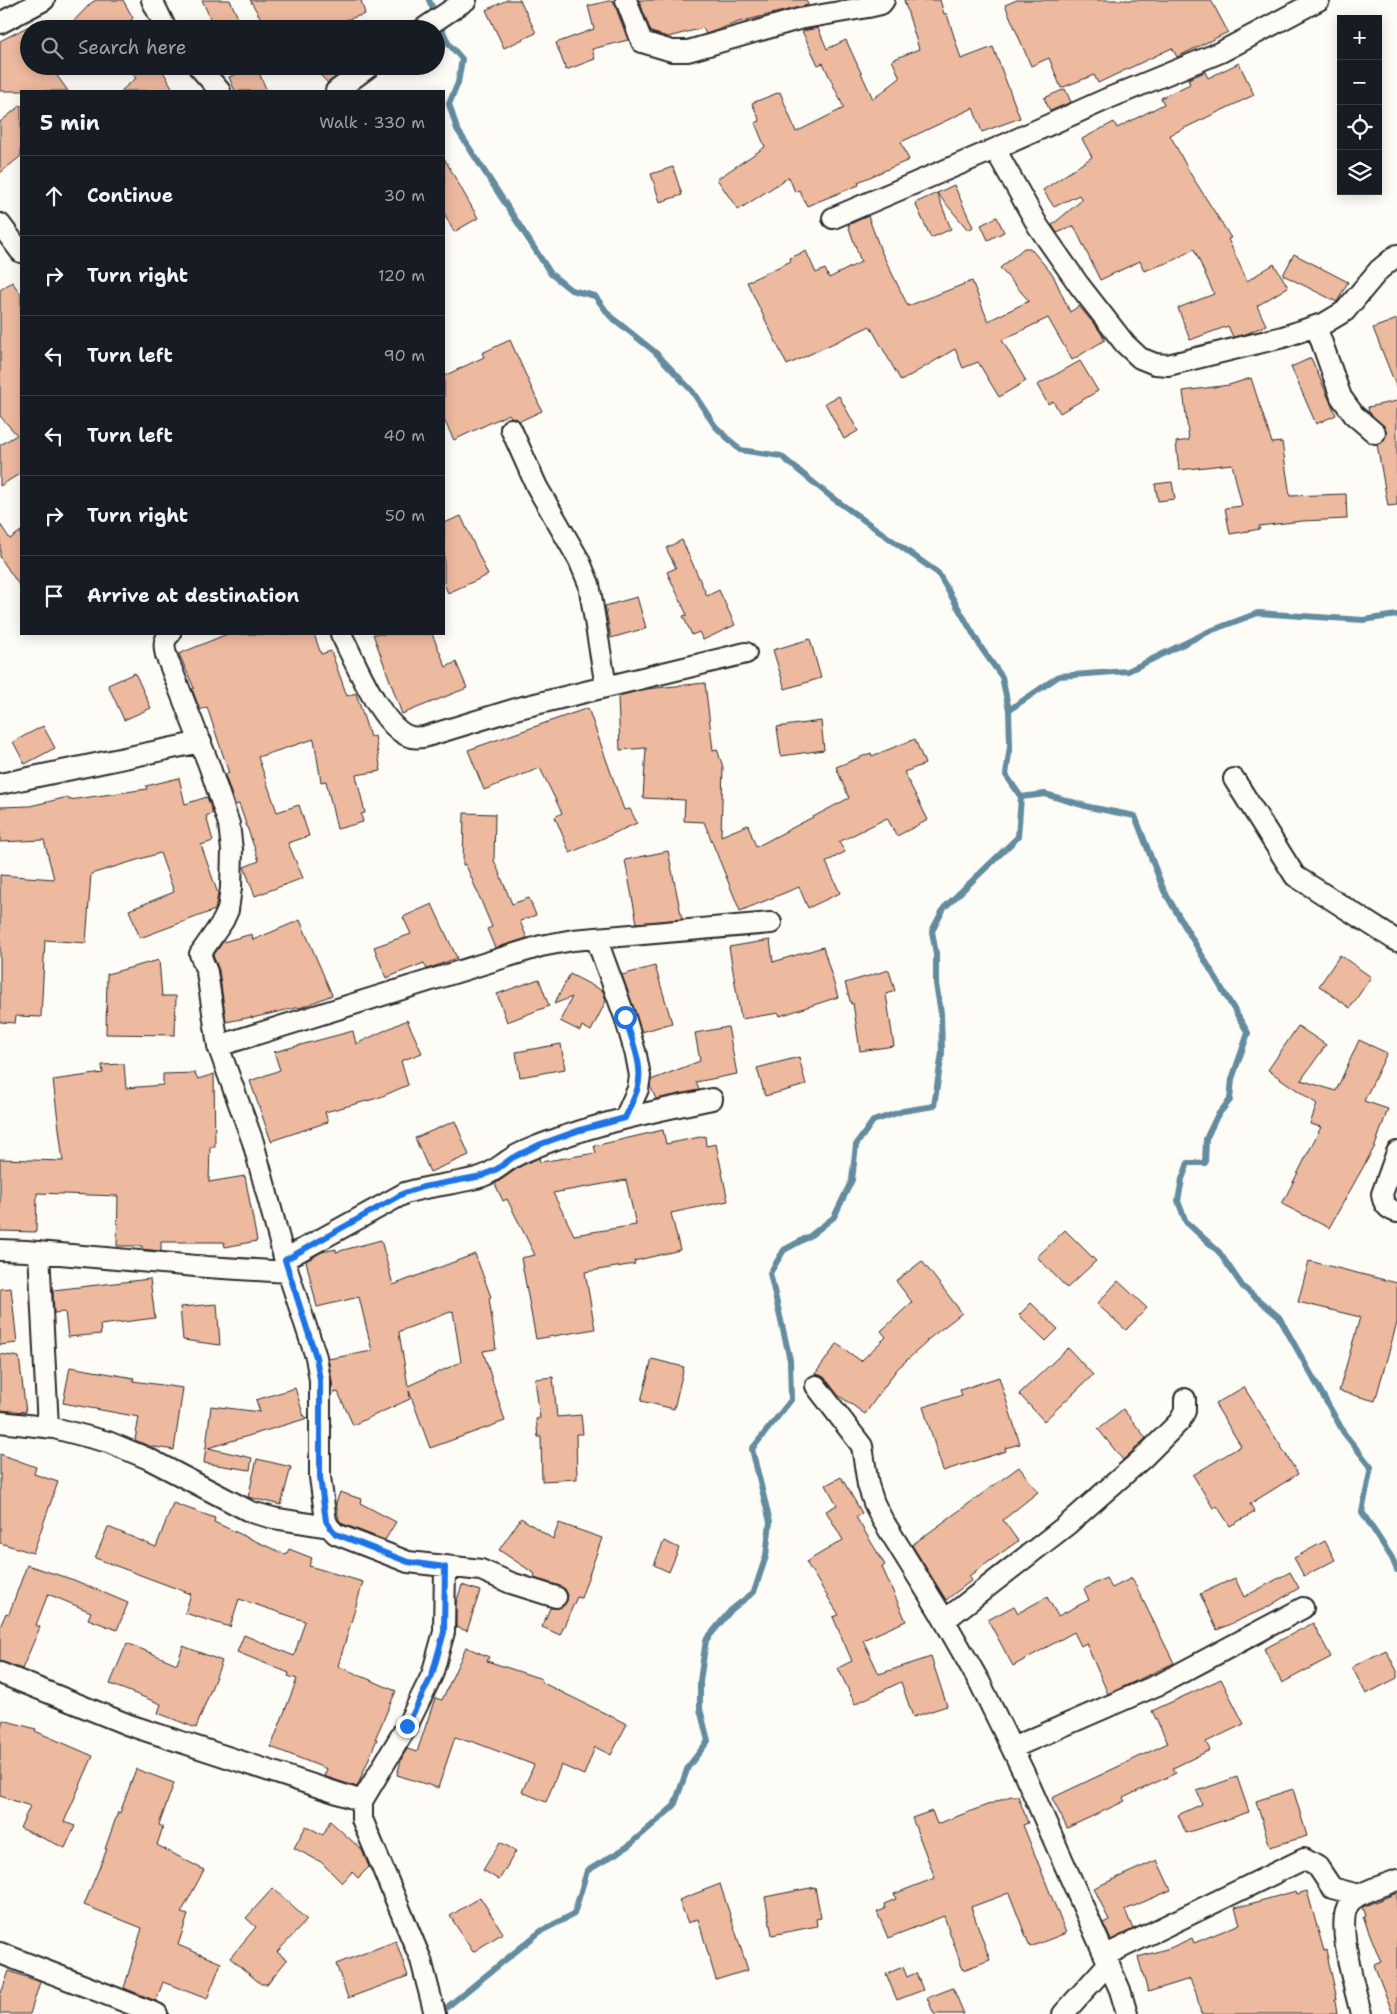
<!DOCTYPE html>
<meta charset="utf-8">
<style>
body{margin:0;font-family:"Shantell Sans",sans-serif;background:#20242c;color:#f1f3f6}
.controls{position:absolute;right:15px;top:15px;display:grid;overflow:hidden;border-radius:0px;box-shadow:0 2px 12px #0003}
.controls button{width:45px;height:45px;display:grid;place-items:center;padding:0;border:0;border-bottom:1px solid #363941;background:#171b24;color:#f1f3f6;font:25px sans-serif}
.stop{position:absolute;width:15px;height:15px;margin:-11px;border:4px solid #1a73e8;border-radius:50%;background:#fff}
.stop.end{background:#1a73e8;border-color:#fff;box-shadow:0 1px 5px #0008}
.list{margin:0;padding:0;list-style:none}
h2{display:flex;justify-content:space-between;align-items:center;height:65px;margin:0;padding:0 20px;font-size:21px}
h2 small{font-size:16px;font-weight:400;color:#9ea1a6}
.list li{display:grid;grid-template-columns:32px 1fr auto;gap:15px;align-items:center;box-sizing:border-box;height:80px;padding:0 20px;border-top:1px solid #363941}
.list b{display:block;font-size:19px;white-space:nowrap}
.list em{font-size:16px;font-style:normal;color:#9ea1a6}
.icon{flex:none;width:28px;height:28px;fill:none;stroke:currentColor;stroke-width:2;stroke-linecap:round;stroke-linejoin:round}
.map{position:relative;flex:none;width:1397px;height:2014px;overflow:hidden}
.search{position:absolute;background:#171b24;box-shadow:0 2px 12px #0003;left:20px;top:20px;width:425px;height:55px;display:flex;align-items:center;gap:12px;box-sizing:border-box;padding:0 18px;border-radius:28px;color:#9ea1a6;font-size:19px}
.panel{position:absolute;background:#171b24;box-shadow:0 2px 12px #0003;left:20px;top:90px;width:425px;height:545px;border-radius:0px}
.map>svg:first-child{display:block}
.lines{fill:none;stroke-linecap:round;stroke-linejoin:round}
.stream{stroke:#638c9e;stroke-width:6}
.building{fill:#edb99f;stroke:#2b2b2b;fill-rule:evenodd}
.minor-casing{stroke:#2b2b2b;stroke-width:24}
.minor{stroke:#fdfcf7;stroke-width:20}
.route{stroke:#1a73e8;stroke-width:6}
</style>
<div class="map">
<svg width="1397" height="2014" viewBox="0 0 1397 2014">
<rect width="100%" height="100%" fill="#fdfcf7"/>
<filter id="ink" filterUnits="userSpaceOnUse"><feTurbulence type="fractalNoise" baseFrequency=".02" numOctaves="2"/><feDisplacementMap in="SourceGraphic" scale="10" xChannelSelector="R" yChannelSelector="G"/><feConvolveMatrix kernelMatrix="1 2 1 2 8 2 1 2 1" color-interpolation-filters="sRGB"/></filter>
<g filter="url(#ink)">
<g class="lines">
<path class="stream" d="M429,0L448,43L462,59L458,83L449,104L457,129L551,274L571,290L595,296L610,316L655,352L692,391L715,426L740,450L781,456L830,496L938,573L982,649L1002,677L1009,710L1010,746L1006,775L1021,797L1045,794L1089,807L1135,816L1164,891L1248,1033L1232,1079L1230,1100L1217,1116L1206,1139L1205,1163H1188L1182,1179L1178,1201L1186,1222L1219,1252L1243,1287L1279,1317L1344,1433L1371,1467L1362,1512L1392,1558L1397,1570
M1009,710L1059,676L1128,671L1210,631L1258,613L1363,620L1397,615
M446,2008L541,1931L574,1914L587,1871L627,1847L674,1806L688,1767L708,1741L700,1709V1681L706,1640L731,1610L754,1592L766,1556L770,1522L752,1449L791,1400L790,1360L770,1273L784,1250L810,1236L834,1217L852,1180L856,1145L873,1121L903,1111L934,1106L942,1053L941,1013L936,984V954L932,931L944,908L1018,837L1021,797"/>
</g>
<path class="building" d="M96,0H123L133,18L131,20L138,29H66L91,3Z
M202,0H230L243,29H215Z
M250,0H361L365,14L317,29H267Z
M507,0H520L536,33L504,48L486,10Z
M613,0L628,40L592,49L595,59L566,70L556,43L594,29L588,6Z
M639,0H806L808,5L739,22L706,34L703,28L668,37L651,32Z
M904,0H940L944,14H947L961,59L993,47L1020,118L982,132L973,108L901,142L909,160L858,182L859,185L807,206L799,190L795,192L789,177L738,210L717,179L765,147L755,123L760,121L752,103L780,92L796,132L844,108L823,63L818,65L802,31L818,28L827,49L846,40L873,99L900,78L892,60L919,49Z
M1017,0H1211L1228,32L1177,57L1172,48L1098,83L1094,75L1061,88L1049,58L1031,66L1005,5Z
M29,26V66H50L68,91H0V41Z
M1239,63L1254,95L1170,135L1190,173L1231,238L1228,239L1247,281L1274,264L1288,287L1257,306L1266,325L1246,334L1233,337L1228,326L1190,340L1178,308L1214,294L1194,249L1172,261L1144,271L1140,261L1100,280L1074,226L1057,233L1052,225L1082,200L1079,195L1054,207L1043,190L1092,157L1082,139L1114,122L1117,128L1164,104L1161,98L1190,84L1188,79L1205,72L1208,78Z
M126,66H160L174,91H121L136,78Z
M256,66L267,91H235L229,77Z
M311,66H350L328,83Z
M1065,89L1071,102L1050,111L1044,98Z
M21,105V156L0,173V122Z
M444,158L478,218L454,232L444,213Z
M673,167L682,195L660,202L651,174Z
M954,185L973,227L968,230L937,193Z
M937,193L951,229L931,238L915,203Z
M868,216L881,251L908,306L972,281L988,321L1029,301L1000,268L1024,248H1030L1053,275L1070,312L1079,306L1099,330L1105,340L1072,360L1048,318L1002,340L1026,381L999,397L978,362L963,368L955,349L901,381L870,326L787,365L747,282L791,261L790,258L806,251L816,273L825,269L829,278L861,262L848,225Z
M997,217L1004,232L988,240L981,225Z
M1294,254L1348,282L1337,302L1283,275Z
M12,282L21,294V473L0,486V445L17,435L0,416V290Z
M1397,319V386H1396L1373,328Z
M510,340L542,411L520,421L511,417L509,414L454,440L444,420V376L484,357L482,353Z
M1311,358L1336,415L1316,424L1291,367Z
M1080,361L1098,391L1060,413L1053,401L1048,404L1037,385Z
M1251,378L1272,443L1282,442L1290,496L1346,494L1347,519L1302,521L1259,526L1260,529L1230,534L1225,508L1242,506L1232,464L1179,470L1176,442L1189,440L1183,391L1229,385Z
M839,396L858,431L844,439L825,403Z
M1397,401V505L1388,506L1377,444L1384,440L1386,430L1369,412L1368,407Z
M1172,482L1175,499L1158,501L1155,484Z
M461,516L488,575L448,593L444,584V523Z
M0,524L10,539L21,531V588L0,557Z
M682,540L707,596L719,590L735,625L703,640L699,632L692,635L683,616L687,615L667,572L676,568L666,548Z
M637,597L646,628L611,638L605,606Z
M227,634H314L321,654L331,651L347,696L356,693L370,737L375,736L381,771L356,775L365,813L361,814L363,822L337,829L326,781L321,782L314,739L258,757L277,812L299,805L309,836L288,843L303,878L255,896L244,867L259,861L239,804L235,805L225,775L229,773L207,707L200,710L192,689L194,688L179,654Z
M373,634H432L446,667L456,662L467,688L402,714Z
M810,639L821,678L785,689L773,650Z
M135,673L151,708L124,720L108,685Z
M705,683L713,750L717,749L723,767L721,836L748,825L756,847L849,798L836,767L871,753L872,756L915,739L925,764L904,772L928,820L897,836L887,818L839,842L845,852L826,862L840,893L808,908L799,887L740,911L704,822L684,821L685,800L643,798L646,748L620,750L618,696L646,689Z
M588,708L624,810L630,809L637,823L570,853L555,817L562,813L540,768L484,790L468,750Z
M821,721L824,750L781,756L777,727Z
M43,726L55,748L25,764L13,742Z
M179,778L185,804L207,797L213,813L206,816L213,841L201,845L218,894L215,910L140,938L129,910L174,892L160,853L91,874L86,943L45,940L41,1017L16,1016L15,1023L0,1022V875L54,879L44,840L0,842V807L30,806L68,797L69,800L147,789L146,786Z
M464,813L495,814L494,860L512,904L529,898L536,915L520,921L527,938L495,948L487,929L492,927L466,865H463Z
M668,851L682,919L637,923L625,860Z
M432,904L457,958L427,969L424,963L386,978L374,947L411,934L403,917Z
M300,920L332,995L300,1008L299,1007L252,1018V1017L226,1022L219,970L213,956L223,942L252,934L253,940Z
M770,940L773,962L823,947L838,997L780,1016L779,1013L741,1019L729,947Z
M1340,955L1371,977L1350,1008L1319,986Z
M159,960L162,996H176L175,1035L106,1034L107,974Z
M655,966L672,1023L642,1032L622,975Z
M889,970L895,991L886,994L894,1046L860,1051L853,1003L851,1004L845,983Z
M570,974L603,991L606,1001L591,1031L582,1026L580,1031L560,1021L572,997L554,1004Z
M539,979L549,1006L507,1022L497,994Z
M407,1020L422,1053L401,1061L408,1085L378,1098L325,1112L328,1122L271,1141L250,1081L280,1070L274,1052L353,1031L356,1044Z
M1298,1026L1326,1045L1301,1080L1336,1091L1359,1040L1387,1053L1364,1101L1388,1109L1375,1146L1329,1228L1282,1204L1321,1127L1310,1124L1317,1104L1268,1070Z
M728,1027L737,1074L696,1082L699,1090L656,1099L650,1086L651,1080L700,1061L695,1033Z
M561,1044L565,1069L520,1077L516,1052Z
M799,1057L806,1085L765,1096L757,1068Z
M124,1064L126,1088L163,1085V1074L195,1073L198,1079L214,1074L215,1147H210L209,1182L245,1176L257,1241L225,1247L224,1242H161V1251L142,1249V1246H117L118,1196L37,1193L36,1232L0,1231V1159L63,1161L53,1080L103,1073L102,1065Z
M455,1121L469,1155L430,1172L415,1138Z
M663,1130L666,1144L705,1136L706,1146L716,1144L728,1201L671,1213L680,1250L634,1261L635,1264L585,1272L595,1329L536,1339L521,1258L535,1255L507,1199L503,1201L495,1184L521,1166L539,1158L540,1162L596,1153L594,1146ZM626,1180L636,1225L574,1235L553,1193Z
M1065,1230L1096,1261L1067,1288L1037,1257Z
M381,1240L393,1285L475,1254L491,1297L489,1298L496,1349L483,1351L505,1421L430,1448L409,1391L410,1399L353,1425L338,1392L334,1393L328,1359L372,1351L359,1297L317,1307L306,1261L322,1252L336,1249V1252ZM453,1311L461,1362L408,1386L399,1333L400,1331Z
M922,1261L962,1313L926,1341L927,1342L897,1369L865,1414L838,1395L825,1378L815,1374L837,1344L861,1361L886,1337L881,1331L912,1302L896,1281Z
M1309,1261L1397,1283V1323L1375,1401L1339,1391L1360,1317L1298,1302Z
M150,1279L155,1318L100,1325L101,1334L68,1337L65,1312L54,1313L53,1290Z
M1118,1281L1147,1308L1126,1330L1097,1304Z
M11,1288L17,1343L0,1345V1289Z
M1031,1303L1058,1329L1046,1341L1019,1315Z
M217,1304L220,1345L183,1340L180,1307Z
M1068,1348L1093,1375L1044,1421L1019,1394Z
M0,1354L19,1357L26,1412L0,1410Z
M652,1359L684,1367L674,1409L641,1401Z
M70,1367L134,1378L133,1381L183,1388L174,1450L149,1446L135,1440L139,1417L63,1403Z
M553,1377L557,1417L581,1415L583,1434H576L577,1479L542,1481L541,1437H538L536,1419L540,1418L535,1379Z
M999,1377L1020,1444L1005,1448L1006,1451L943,1471L923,1407L962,1395L960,1390Z
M1244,1387L1298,1474L1250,1504L1255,1512L1230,1526L1217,1506L1213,1508L1193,1475L1241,1446L1215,1404Z
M295,1388L304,1417L308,1418L208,1448L252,1458L250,1470L204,1463L211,1406L260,1412L256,1400Z
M1123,1409L1146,1438L1123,1460L1098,1429Z
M0,1454L36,1467L34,1474L58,1482L33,1553L0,1543Z
M257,1459L291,1467L281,1505L248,1497Z
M1019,1467L1038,1492L1003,1520L1018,1541L969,1576L972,1580L946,1600L912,1545Z
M841,1477L862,1513L856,1517L885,1565L882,1567L906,1621L863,1640L879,1674L931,1657L947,1706L913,1717L901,1682L855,1704L838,1668L852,1661L833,1617L839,1615L806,1562L843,1540L826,1511L837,1505L826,1485Z
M340,1492L361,1499L360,1503L396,1522L385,1540L343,1524L339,1520L336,1503Z
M173,1503L215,1518L214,1522L286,1555L289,1549L312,1558L309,1566L363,1582L338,1666L396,1691L375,1739H377L357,1787L324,1776L327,1769L271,1747L297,1679L288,1676L289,1673L237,1652L244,1635L294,1656L305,1621L239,1599L230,1627L185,1613L191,1594L95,1558L108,1527L156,1547Z
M521,1518L553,1539L559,1523L602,1538L581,1598L577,1597L560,1635L542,1627L550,1608H559L567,1601L568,1595L565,1589L560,1586L534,1578L535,1574L499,1550Z
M664,1541L679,1548L669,1572L654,1565Z
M1325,1541L1335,1560L1304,1576L1294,1558Z
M27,1565L74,1580L128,1603L117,1630L88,1619L91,1612L48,1594L36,1625L40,1627L22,1669L0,1661V1627L6,1613L9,1614Z
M1290,1572L1299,1588L1266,1608L1217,1630L1200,1594L1235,1578L1244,1597Z
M1106,1578L1112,1588L1132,1578L1174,1663L1108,1694L1086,1643L1081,1646L1074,1632L1013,1666L988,1620L1014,1606L1018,1613L1047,1597L1058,1616L1089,1600L1084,1589Z
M462,1585L480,1591L467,1631L456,1627V1603Z
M1313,1623L1331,1657L1282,1683L1264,1649Z
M127,1643L177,1664L183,1646L222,1661L196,1728L158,1713L161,1704L110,1684Z
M466,1647L489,1657L487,1661L542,1679L541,1682L627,1724L611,1755L595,1747L584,1775L561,1765L546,1802L522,1792L534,1765L471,1741L470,1742L455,1737L438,1788L397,1775L402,1757L407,1749L417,1752L435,1698L442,1700Z
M1386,1650L1397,1671V1678L1366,1694L1352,1667Z
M1221,1679L1244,1724L1206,1742L1210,1750L1173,1768L1176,1773L1123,1798L1125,1801L1067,1828L1052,1798L1168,1743L1152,1711Z
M3,1720L36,1729L35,1731L93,1756L64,1822L75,1826L65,1848L20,1828L30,1806L0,1796V1731Z
M136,1769L174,1783L159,1825L163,1827L157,1845L204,1870L181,1913L188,1915L178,1945L221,1963L207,1999L163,1982L156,2001L124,1988L142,1928L84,1905L107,1849H105L118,1812L120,1813Z
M1237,1777L1249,1812L1186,1833L1178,1815L1202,1804L1197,1791Z
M1293,1789L1307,1836L1270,1847L1256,1801Z
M1011,1796H1018L1028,1823L1023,1825L1066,1933L1030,1947L1009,1893L971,1907L990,1960L963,1970L944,1916L888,1938L877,1912L885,1909L884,1904L896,1899L894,1894L935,1878L912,1818L932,1811L937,1824Z
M330,1821L362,1850L369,1867L358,1878L352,1872L342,1883L321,1862L294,1848L306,1826L323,1835Z
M500,1842L516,1851L499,1880L483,1870Z
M1157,1860L1171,1890L1125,1910L1133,1929L1111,1940L1103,1923L1109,1920L1094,1888Z
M720,1884L748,1970L716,1980L698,1919L688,1923L679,1900Z
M815,1887L821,1918L816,1919L817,1926L772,1935L765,1897Z
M273,1888L307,1920L277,1952L287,1960L267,1984H261L230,1958L256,1927L246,1918Z
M1296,1891L1297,1894L1307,1891L1324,1951L1326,1950L1337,1999H1335L1337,2014H1201L1196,1993L1190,1979L1148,1992L1138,1957L1170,1948L1192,1938L1194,1943L1240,1924L1235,1908Z
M1397,1893V2014H1393L1374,1965L1381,1962L1363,1917L1365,1916L1362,1907Z
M480,1897L503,1933L473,1952L450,1916Z
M396,1941L408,1976L348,1998L336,1964Z
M903,1967L907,1977L916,1973L923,1990L897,2000L886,1974Z
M9,1971L40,1982L30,2014H0V1996Z
M953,1988L964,2014H934L927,1998Z"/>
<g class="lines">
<g class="minor-casing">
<path id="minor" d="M152,0L166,29
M626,0L642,42L672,51H688L799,19L868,7L881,4L884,0
M0,23L44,0
M423,29L466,0
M198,66L220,91
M336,91L370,66
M995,149L1038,226L1079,285L1125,344L1140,358L1155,364L1168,365L1283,337L1325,323L1345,311L1379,270L1397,255
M833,218L995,149L1109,98L1221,52L1319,0
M0,224L21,252
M1316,326L1341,397L1354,415L1375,433
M511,429L537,487L579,560L589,584L606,687
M170,634C163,640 164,647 166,655L209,765L229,824L232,850L231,888L228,910L223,921L200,954L207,972L218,1046L253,1142L288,1272L316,1357L320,1380V1477L326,1521L329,1527L336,1534L408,1562L481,1570L511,1583L556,1597
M341,634C354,659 383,732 412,737C416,738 420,737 424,737L519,708L746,653
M1234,779L1295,876L1397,941
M0,784L201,742
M596,938L625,1017L636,1055L640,1076L638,1089L625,1118
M218,1046L541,946L573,940L771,923
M1397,1152L1382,1194C1383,1204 1387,1209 1397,1212
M0,1250L26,1251L207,1267L288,1272
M39,1252L48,1427
M285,1259L405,1193C429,1185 460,1184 483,1176C494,1172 502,1164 512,1158C521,1152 533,1148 543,1144C597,1123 655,1111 712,1099
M816,1386L862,1446L868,1485L874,1503L882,1519L939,1611L980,1683L1025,1775L1120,1990L1127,2014
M0,1422L54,1428L108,1442L149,1459L251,1512L273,1518L329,1527
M945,1620L1068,1524L1143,1458L1180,1421L1185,1411V1399
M0,1673L129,1725L362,1801
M1012,1748L1162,1683L1303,1608
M0,1953L157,2014
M1106,1955L1304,1859L1318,1867L1332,1888L1359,1895
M435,2014L421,1960L362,1819V1801L407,1726L432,1675L444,1632L445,1567
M1063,2014L1109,1963
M1361,2014C1356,1991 1333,1919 1351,1901C1363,1890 1383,1886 1397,1880"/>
</g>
<use href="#minor" class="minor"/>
</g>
</g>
<g class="lines" filter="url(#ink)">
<path class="route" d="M407,1726L432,1675L444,1632L445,1567L408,1562L336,1534L330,1527L326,1521L320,1477V1380L316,1357L285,1260L404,1193L423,1187L482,1176L497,1169L512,1158L541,1144L580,1130L625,1118C629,1109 634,1099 637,1090C645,1067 631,1039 625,1017"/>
</g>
</svg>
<div class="controls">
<button>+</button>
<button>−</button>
<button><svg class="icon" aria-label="locate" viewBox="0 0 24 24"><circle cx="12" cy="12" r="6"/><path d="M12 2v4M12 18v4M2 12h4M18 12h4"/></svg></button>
<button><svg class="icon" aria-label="layers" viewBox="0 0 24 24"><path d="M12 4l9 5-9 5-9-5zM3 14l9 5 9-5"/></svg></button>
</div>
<div class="stop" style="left:625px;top:1017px"></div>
<div class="stop end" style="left:407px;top:1726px"></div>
<div class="search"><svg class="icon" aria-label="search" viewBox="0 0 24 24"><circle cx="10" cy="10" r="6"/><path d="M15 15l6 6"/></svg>Search here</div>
<section class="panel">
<h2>5 min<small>Walk · 330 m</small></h2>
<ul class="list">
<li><svg class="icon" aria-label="ahead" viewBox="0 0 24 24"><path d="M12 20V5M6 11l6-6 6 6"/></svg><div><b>Continue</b></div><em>30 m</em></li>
<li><svg class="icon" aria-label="right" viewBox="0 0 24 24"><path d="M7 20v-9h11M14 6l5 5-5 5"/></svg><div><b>Turn right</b></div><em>120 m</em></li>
<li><svg class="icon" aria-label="left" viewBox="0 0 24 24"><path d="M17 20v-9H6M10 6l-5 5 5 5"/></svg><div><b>Turn left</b></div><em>90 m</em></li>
<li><svg class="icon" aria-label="left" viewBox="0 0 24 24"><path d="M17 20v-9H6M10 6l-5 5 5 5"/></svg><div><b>Turn left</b></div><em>40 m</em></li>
<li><svg class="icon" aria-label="right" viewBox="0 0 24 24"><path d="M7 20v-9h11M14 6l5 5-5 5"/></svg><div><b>Turn right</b></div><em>50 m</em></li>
<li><svg class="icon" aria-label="arrive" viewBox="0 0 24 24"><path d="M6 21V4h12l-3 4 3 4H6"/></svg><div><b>Arrive at destination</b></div></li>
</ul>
</section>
</div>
